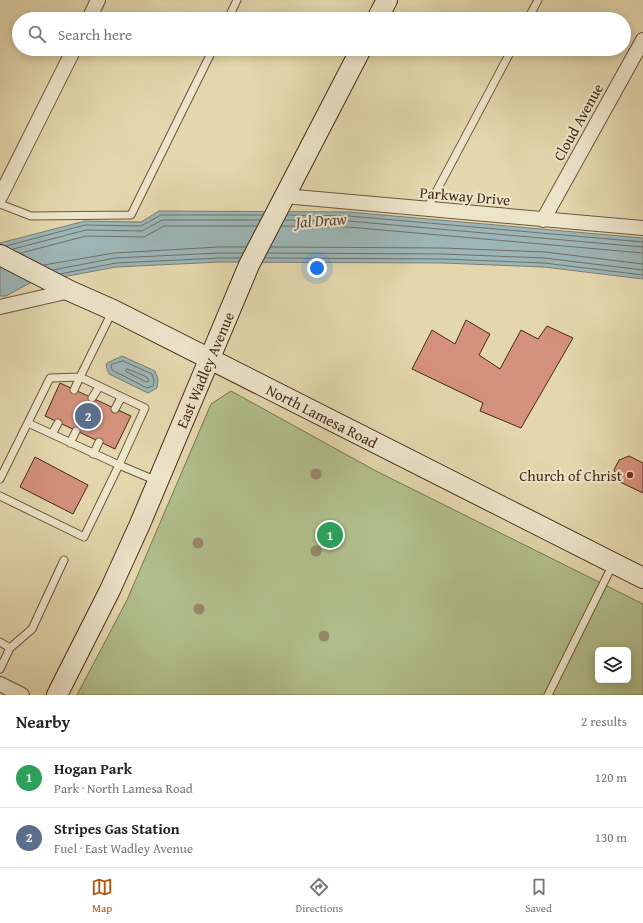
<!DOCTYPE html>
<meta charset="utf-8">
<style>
body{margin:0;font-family:"Gentium Book Plus",serif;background:#f6f6f6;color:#222}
.controls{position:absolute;right:12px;bottom:12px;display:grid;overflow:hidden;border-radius:6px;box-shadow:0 2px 10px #0003}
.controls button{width:36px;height:36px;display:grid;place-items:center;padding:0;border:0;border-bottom:1px solid #e0e0e0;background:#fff;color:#222;font:20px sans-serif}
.you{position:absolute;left:317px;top:268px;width:14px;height:14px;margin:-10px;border:3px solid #fff;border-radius:50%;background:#1a73e8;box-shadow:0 0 0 6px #1a73e833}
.badge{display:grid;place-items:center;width:26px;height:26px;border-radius:50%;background:#b45309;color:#fff;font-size:13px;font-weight:700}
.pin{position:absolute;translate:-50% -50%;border:2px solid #fff;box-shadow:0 1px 4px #0006}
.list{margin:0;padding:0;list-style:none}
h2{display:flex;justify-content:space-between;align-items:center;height:52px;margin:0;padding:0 16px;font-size:17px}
h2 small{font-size:13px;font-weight:400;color:#767676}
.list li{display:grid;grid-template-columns:26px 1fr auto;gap:12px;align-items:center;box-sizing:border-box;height:60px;padding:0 16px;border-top:1px solid #e0e0e0}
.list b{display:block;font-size:15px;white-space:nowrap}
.list p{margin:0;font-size:13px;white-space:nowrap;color:#767676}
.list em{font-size:13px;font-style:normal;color:#767676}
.icon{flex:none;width:22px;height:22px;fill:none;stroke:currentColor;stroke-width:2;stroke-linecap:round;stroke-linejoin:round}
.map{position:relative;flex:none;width:643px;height:695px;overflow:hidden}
.search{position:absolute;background:#fff;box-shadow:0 2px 10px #0003;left:12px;right:12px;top:12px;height:44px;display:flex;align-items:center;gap:10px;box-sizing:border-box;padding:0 14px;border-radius:22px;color:#767676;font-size:15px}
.sheet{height:172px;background:#fff}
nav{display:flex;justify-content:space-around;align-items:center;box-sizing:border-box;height:56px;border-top:1px solid #e0e0e0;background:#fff;font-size:11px;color:#767676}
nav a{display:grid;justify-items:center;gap:2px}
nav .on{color:#b45309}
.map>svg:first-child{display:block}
.green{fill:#b1bf8c;stroke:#7c7452;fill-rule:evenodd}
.water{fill:#9cb6b7;stroke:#7a7e78}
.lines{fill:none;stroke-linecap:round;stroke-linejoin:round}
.shore{stroke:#727068;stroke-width:1}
.building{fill:#d4917b;stroke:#472a19}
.service-casing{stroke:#6e553e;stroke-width:9}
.minor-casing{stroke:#6e553e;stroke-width:16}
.secondary-casing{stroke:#472a19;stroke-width:22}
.service{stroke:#ede5ca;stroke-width:7}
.minor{stroke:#ede5ca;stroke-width:14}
.secondary{stroke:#ede5ca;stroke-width:20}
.tree{fill:#998868}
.poi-dot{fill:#8f2418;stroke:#ede5ca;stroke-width:1.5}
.labels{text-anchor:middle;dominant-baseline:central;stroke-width:4;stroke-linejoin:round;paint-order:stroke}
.street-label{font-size:15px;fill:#472a19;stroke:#ede5ca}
.poi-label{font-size:15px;fill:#472a19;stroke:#ede5ca;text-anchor:end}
.water-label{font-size:16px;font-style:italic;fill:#584639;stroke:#ede5ca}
</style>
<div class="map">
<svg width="643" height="695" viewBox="0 0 643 695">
<rect width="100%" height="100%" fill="#e4d7ad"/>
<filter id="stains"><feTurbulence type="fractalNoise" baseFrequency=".005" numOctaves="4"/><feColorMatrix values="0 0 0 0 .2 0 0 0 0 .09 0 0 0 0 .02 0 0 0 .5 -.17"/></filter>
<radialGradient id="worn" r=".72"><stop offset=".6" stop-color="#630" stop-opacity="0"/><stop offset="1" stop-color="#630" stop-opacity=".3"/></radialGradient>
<path class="green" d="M231,391L376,471L643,604V695H77L127,600L211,404ZM598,650H628V680H598Z"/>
<path class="water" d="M159,211L349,212L643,238V279L544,267L443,263L220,262L116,267L30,283L6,296H0V243L85,221L141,222Z
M122,356L155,371L158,379L157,388L148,393L109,374L106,366L107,363Z"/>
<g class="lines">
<path class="shore" d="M287,215L349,216L643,242
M285,220L348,221L643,247
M282,226L348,227L643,253
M6,246L85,225L141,226L161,215H262
M271,247L443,248L545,252L643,264
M13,249L86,230L142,231L162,220H260
M21,253L86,236L144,237L164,226H257
M268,253L443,254L544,258L643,270
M265,258L443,259L544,263L643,275
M44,265L114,253L219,247H246
M53,270L115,258L220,253H243
M60,274L116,263L220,258H240
M123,361L152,374L154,380L153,386L147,388L112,370L111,365Z
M127,369L147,377L149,381L146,382L127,372L126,371Z"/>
</g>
<path class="building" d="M466,320L490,334L479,355L500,369L521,330L538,339L547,326L573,338L521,428L480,411L483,403L412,369L432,330L455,344Z
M60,383L131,416L115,449L45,416Z
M629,456L643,463V493L618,481L614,470L619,460Z
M35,457L88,485L73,514L20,487Z"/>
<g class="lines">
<g class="service-casing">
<path id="service" d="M228,19L237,0
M528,19L538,0
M0,204L31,216L131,215L213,49
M427,209L512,49
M112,312L80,377L145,408L119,465L157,481
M92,398L99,387
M115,409L121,398
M52,434L58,423
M70,443L76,431
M93,454L99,442
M0,479L50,378L80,377L74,390
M0,496L84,537L119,465L28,423
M0,642L10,648
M0,669L10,648L32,629L64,560
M548,695L613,564"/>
</g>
<g class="minor-casing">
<path id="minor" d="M89,19L98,0
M284,196L643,228
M0,197L74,49
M543,220L643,40
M0,307L70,291
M0,684L22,695"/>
</g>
<g class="secondary-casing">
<path id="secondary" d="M377,19L387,0
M0,255L70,291L113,310L643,578
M57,695L110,590L140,524L249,265L361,49"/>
</g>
<use href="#service" class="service"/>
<use href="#minor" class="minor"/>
<use href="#secondary" class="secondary"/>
</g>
<g class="tree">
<circle cx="316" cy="474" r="5.5"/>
<circle cx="198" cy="543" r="5.5"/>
<circle cx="316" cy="551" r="5.5"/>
<circle cx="199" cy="609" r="5.5"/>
<circle cx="324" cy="636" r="5.5"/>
</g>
<circle class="poi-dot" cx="630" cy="475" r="4"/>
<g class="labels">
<g class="street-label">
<text transform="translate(578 122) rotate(-61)">Cloud Avenue</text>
<text transform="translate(465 196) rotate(5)">Parkway Drive</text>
<text transform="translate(205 370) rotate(-67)">East Wadley Avenue</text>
<text transform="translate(322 416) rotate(27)">North Lamesa Road</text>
</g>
<g class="poi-label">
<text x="622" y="475">Church of Christ</text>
</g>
<g class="water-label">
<text transform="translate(321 220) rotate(-4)">Jal Draw</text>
</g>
</g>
<rect width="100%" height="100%" filter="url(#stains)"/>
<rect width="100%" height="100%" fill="url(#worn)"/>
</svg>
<div class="controls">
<button><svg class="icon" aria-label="layers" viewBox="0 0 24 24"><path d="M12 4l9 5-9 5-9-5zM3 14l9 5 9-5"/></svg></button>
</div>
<div class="you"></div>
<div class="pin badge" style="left:330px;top:535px;background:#2e9e5b">1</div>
<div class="pin badge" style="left:88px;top:416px;background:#5c6f8a">2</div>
<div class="search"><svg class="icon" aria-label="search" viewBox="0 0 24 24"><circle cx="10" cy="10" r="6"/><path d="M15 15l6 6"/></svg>Search here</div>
</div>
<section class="sheet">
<h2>Nearby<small>2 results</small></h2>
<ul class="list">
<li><span class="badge" style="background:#2e9e5b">1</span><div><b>Hogan Park</b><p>Park · North Lamesa Road</p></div><em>120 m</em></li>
<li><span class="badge" style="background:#5c6f8a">2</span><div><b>Stripes Gas Station</b><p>Fuel · East Wadley Avenue</p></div><em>130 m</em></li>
</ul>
</section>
<nav>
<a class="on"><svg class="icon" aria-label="map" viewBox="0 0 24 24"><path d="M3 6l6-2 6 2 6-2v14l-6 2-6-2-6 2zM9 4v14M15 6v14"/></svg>Map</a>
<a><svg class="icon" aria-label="directions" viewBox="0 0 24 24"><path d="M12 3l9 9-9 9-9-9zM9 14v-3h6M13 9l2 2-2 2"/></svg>Directions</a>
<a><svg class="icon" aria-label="saved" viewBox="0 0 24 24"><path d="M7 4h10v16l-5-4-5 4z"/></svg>Saved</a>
</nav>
